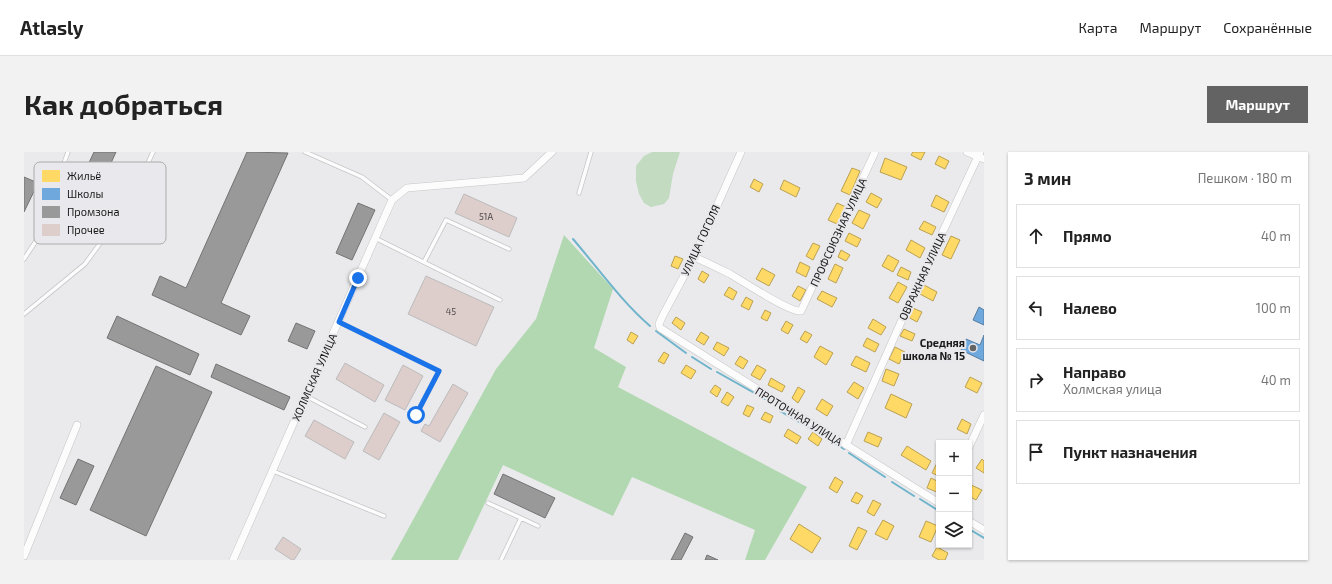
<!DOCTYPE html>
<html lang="ru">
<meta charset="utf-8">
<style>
body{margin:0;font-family:"Exo 2",sans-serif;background:#f2f2f2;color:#222}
.controls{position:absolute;right:12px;bottom:12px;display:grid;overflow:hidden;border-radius:0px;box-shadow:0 1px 3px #0004}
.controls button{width:36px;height:36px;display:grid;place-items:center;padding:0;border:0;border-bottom:1px solid #e0e0e0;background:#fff;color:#222;font:20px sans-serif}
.stop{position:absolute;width:12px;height:12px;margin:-9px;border:3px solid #1a73e8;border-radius:50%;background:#fff}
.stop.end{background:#1a73e8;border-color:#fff;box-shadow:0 1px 4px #0008}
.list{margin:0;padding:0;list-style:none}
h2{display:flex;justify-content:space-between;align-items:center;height:52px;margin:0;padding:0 16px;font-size:17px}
h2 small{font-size:13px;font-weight:400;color:#767676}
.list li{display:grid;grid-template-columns:26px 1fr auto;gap:12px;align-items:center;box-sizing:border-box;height:64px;margin:0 8px 8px;padding:0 8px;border:1px solid #e0e0e0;border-radius:0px}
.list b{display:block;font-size:15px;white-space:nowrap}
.list p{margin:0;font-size:13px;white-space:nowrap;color:#767676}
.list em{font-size:13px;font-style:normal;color:#767676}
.icon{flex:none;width:22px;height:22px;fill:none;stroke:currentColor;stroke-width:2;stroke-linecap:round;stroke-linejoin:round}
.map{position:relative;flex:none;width:960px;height:408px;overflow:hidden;border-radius:0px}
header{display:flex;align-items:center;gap:24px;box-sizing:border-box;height:56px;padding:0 20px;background:#fff;border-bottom:1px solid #e0e0e0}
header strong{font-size:19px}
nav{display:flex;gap:22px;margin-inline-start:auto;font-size:14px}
.intro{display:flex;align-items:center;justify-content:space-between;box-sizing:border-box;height:96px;padding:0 24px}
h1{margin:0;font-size:28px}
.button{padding:10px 18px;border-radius:0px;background:#636364;color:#fff;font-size:14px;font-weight:700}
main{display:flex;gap:24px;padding:0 24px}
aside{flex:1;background:#fff;border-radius:0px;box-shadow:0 1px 3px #0004}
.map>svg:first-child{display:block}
.green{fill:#c2dbc1}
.forest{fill:#b1d8b0}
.homes{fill:#ffd966;stroke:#baa050}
.schools{fill:#6fa8dc;stroke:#567da2}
.industry{fill:#999;stroke:#737373}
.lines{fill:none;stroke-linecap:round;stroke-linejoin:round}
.stream{stroke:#70b4cc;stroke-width:2}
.building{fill:#ddcecc;stroke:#bcbbbc}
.service-casing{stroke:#c6c6c8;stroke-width:5}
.minor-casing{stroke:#c6c6c8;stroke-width:8}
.service{stroke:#fcfcfc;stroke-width:3.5}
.minor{stroke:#fcfcfc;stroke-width:7}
.route{stroke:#1a73e8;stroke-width:5}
.poi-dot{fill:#636364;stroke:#e9e9ed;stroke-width:1.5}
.labels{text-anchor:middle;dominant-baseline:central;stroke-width:4;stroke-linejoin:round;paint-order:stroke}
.number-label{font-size:9px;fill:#4b4747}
.street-label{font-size:11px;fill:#1a1a1b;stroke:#e9e9ed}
.poi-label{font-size:11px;font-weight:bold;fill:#1a1a1b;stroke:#e9e9ed;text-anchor:end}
.key{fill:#e9e9ed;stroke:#ababae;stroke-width:1}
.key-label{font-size:11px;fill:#1a1a1b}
</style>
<header>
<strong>Atlasly</strong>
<nav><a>Карта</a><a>Маршрут</a><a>Сохранённые</a></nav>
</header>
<div class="intro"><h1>Как добраться</h1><a class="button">Маршрут</a></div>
<main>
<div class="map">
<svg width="960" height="408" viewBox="0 0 960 408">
<rect width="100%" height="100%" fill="#eaeaec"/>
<path class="green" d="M628,0H656L649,22L645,46L640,52L627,55L620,51L615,42L612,29V14L620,4Z"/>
<path class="forest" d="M540,83L589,137L570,196L602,215L594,235L783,335L741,408H721L731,378L608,325L589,364L479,313L434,408H367L472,217L512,167Z"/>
<path class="homes" d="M889,0H901L897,8L887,3Z
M915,4L925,9L921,17L911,12Z
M861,6L883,15L877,28L856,20Z
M828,16L836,19L826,43L817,39Z
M730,27L739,32L735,40L726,35Z
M760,28L776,36L772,45L756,37Z
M847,41L858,47L853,56L842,50Z
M912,43L925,50L920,60L907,54Z
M813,51L822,55L813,72L804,68Z
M835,58L846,63L839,77L828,71Z
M900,69L912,75L908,83L895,77Z
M825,81L837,87L833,95L821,89Z
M927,84L936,88L927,107L918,103Z
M887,88L901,96L896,106L882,98Z
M789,91L796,94L789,108L782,104Z
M817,98L826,103L822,109L814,105Z
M864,103L875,109L869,120L858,114Z
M651,104L659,107L654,117L647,114Z
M776,110L786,115L782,125L772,120Z
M811,112L819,116L812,131L804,127Z
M877,115L887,120L884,128L873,123Z
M738,116L751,123L745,134L732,127Z
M678,119L685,123L680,131L674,127Z
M874,130L883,135L874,151L865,146Z
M900,133L913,140L909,149L896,142Z
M774,134L782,138L776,149L768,144Z
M705,135L713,140L709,148L700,143Z
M798,139L813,146L808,155L793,147Z
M722,145L729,149L725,158L717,154Z
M889,156L898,160L893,170L884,165Z
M741,158L747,161L743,169L737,166Z
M652,165L661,171L657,178L648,171Z
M849,167L862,175L857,183L844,176Z
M762,169L769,173L764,182L757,178Z
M880,177L891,182L888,189L876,184Z
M781,179L788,183L783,191L776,187Z
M607,180L614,184L609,192L603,188Z
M677,180L685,185L680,193L672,188Z
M843,186L855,192L851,200L839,194Z
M693,190L705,196L700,204L689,197Z
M796,194L809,201L802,213L790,205Z
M871,195L881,200L875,212L865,207Z
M640,200L645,203L640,212L634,209Z
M716,204L724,209L719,217L711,212Z
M832,204L846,211L842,220L827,213Z
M662,213L672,219L667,227L657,221Z
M733,213L742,218L736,228L727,223Z
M862,217L875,222L870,234L858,229Z
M946,225L958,231L953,241L941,235Z
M747,226L761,234L758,240L744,233Z
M830,230L840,236L834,247L823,240Z
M691,233L697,237L693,245L686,240Z
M774,235L781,239L774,251L768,246Z
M703,240L710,245L704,254L697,250Z
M867,242L888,252L882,266L861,256Z
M798,247L809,254L803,264L792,257Z
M723,253L730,256L725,265L719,262Z
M741,260L749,264L746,271L737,267Z
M938,267L947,272L943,282L933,277Z
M764,277L777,285L773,292L760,284Z
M789,280L798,287L794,294L784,287Z
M844,280L858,286L854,295L840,289Z
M883,294L907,309L902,318L877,303Z
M915,307V324L908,321Z
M958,307L960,309V321L952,316Z
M811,325L819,330L813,341L805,336Z
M907,326L915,330V341L903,336Z
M945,332L958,338L952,348L945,344Z
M832,340L839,344L834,352L827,349Z
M849,348L857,352L850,364L843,360Z
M859,368L870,374L863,388L851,382Z
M902,369L914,374L907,390L895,385Z
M775,372L797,386L788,401L766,387Z
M834,375L843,379L833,398L825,394Z
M913,395L924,401L921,408H915L908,404Z"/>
<path class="schools" d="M955,155L960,158V173L949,168Z
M960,183V209L937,198L942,187L956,193Z"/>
<path class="industry" d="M70,0H92L60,71L41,62Z
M223,0L264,1L197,151L226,164L217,183L128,143L136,124L162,136Z
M0,25L14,31L0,60Z
M334,51L351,58L328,108L312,101Z
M93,164L175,202L166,223L83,186Z
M272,171L291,179L283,197L264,189Z
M192,212L266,245L260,258L187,225Z
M132,214L188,240L122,384L66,358Z
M54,307L70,314L52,353L36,346Z
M479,322L531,346L521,366L470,342Z
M661,381L669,385L657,408H647Z
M683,403L694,408H681Z"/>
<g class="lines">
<path class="stream" d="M549,87C574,116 597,149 626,174
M632,179L662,201
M668,205L687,217
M693,220L741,247
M756,259L785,276
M805,288L820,297
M825,301L861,325
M868,330L890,344
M896,347L915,359
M945,377L960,386"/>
</g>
<path class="building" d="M440,42L493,66L485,85L431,61Z
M402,124L470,155L452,194L384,162Z
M321,211L360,233L351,250L312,227Z
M379,213L399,224L381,258L361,248Z
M429,232L444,241L416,290L397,279L401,272L405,274Z
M360,261L376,270L355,308L339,299Z
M290,268L330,290L321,307L281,284Z
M259,385L277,397L270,408H268L251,397Z"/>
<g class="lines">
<g class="service-casing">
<path id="service" d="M281,0L338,25L368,48
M555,41L567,0
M351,86L476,148
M0,107L12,89L44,0
M400,110L422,68L485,97
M0,162L61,112L88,75L117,26L129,0
M315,170L415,219L392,263
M282,244L341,275
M249,319L360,364
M464,351L497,366L477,408
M497,366L514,374"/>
</g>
<g class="minor-casing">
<path id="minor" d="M717,0L670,105L638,165L635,172L636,176L915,351
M943,0L960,7
M670,105C682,110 694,116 706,122C718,129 767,161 777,159L851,0
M822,293L886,150L956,0
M945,295L960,263
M945,369L960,378
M0,404L53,273
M209,408L368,48L383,36L500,26L528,0"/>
</g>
<use href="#service" class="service"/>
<use href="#minor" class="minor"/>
</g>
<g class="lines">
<path class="route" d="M334,126L315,170L415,219L392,263"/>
</g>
<circle class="poi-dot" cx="949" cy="196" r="4"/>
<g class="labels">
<g class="number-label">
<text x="462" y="64">51А</text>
<text x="427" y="159">45</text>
</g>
<g class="street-label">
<text transform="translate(814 80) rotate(-65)">ПРОФСОЮЗНАЯ УЛИЦА</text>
<text transform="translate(676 88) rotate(-65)">УЛИЦА ГОГОЛЯ</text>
<text transform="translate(898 124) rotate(-65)">ОВРАЖНАЯ УЛИЦА</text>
<text transform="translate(290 225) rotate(-66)">ХОЛМСКАЯ УЛИЦА</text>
<text transform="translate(775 264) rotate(32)">ПРОТОЧНАЯ УЛИЦА</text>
</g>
<g class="poi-label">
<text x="941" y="190">Средняя<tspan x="941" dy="13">школа № 15</tspan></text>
</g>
</g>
<rect x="10" y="10" width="132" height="82" rx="6" class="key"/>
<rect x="18" y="18" width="18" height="12" fill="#ffd966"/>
<rect x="18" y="36" width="18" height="12" fill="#6fa8dc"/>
<rect x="18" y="54" width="18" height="12" fill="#999"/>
<rect x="18" y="72" width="18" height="12" fill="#ddcecc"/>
<g class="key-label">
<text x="43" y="28">Жильё</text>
<text x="43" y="46">Школы</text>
<text x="43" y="64">Промзона</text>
<text x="43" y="82">Прочее</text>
</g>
</svg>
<div class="controls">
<button>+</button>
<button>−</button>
<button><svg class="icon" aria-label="layers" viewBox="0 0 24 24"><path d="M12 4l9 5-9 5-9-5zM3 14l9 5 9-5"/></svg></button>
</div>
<div class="stop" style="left:392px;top:263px"></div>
<div class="stop end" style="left:334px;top:126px"></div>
</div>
<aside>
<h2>3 мин<small>Пешком · 180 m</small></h2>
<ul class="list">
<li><svg class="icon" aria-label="ahead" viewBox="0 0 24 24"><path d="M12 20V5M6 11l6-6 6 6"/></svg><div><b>Прямо</b></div><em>40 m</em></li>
<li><svg class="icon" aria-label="left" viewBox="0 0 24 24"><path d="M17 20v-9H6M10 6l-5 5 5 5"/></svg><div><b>Налево</b></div><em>100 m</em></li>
<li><svg class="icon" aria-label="right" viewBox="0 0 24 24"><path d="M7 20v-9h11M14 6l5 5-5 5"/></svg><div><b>Направо</b><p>Холмская улица</p></div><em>40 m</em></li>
<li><svg class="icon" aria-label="arrive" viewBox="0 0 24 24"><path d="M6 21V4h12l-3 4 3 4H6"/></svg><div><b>Пункт назначения</b></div></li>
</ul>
</aside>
</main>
